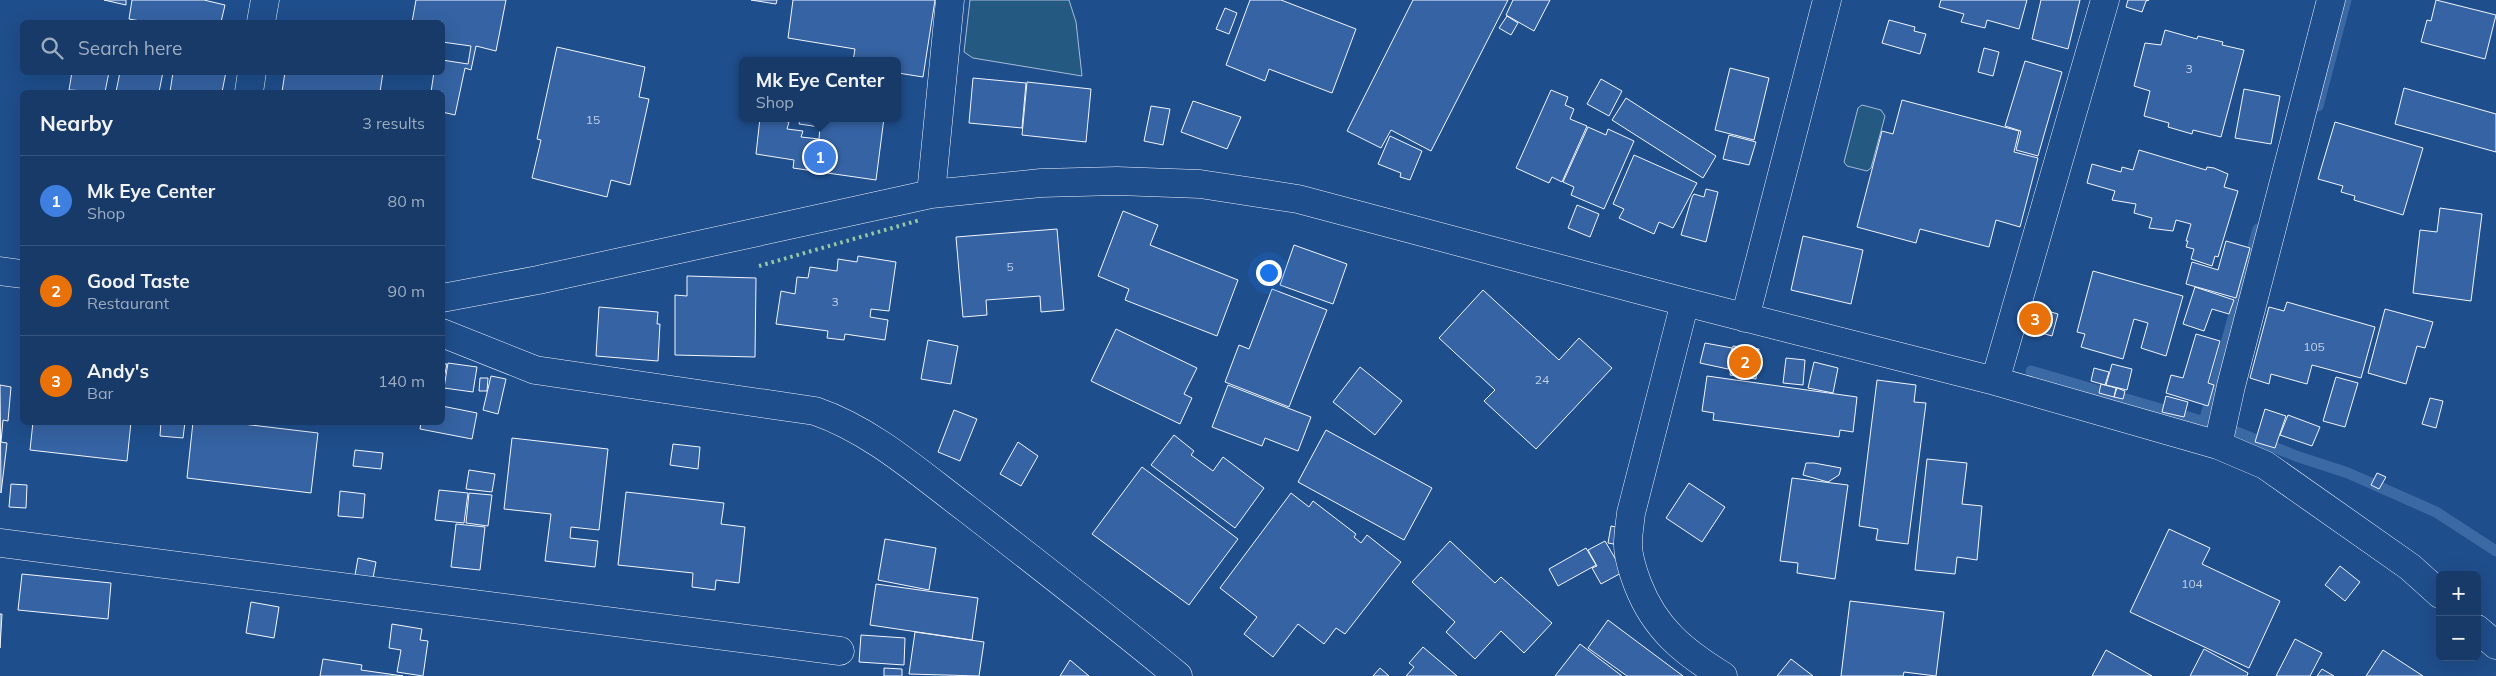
<!DOCTYPE html>
<meta charset="utf-8">
<style>
body{margin:0;font-family:Mulish,sans-serif;background:#244571;color:#f1f3f6}
.controls{position:absolute;right:15px;bottom:15px;display:grid;overflow:hidden;border-radius:8px;box-shadow:0 5px 20px #0002}
.controls button{width:45px;height:45px;display:grid;place-items:center;padding:0;border:0;border-bottom:1px solid #36547d;background:#173a69;color:#f1f3f6;font:25px sans-serif}
.you{position:absolute;left:1268px;top:272px;width:18px;height:18px;margin:-12px;border:4px solid #fff;border-radius:50%;background:#1a73e8;box-shadow:0 0 0 8px #1a73e833}
.badge{display:grid;place-items:center;width:32px;height:32px;border-radius:50%;background:#e69b98;color:#fff;font-size:16px;font-weight:700}
.pin{position:absolute;translate:-50% -50%;border:2px solid #fff;box-shadow:0 1px 5px #0006}
.popup{position:absolute;left:739px;top:57px;width:162px;height:65px;box-sizing:border-box;display:grid;place-content:center;border-radius:8px;background:#173a69;filter:drop-shadow(0 1px 4px #0005);font-size:16px;white-space:nowrap;color:#9eadc0}
.popup b{font-size:19px;color:#f1f3f6}
.popup::after{content:'';position:absolute;left:50%;top:100%;margin-left:-10px;border:10px solid transparent;border-top-color:#173a69}
.list{margin:0;padding:0;list-style:none}
h2{display:flex;justify-content:space-between;align-items:center;height:65px;margin:0;padding:0 20px;font-size:21px}
h2 small{font-size:16px;font-weight:400;color:#9eadc0}
.list li{display:grid;grid-template-columns:32px 1fr auto;gap:15px;align-items:center;box-sizing:border-box;height:90px;padding:0 20px;border-top:1px solid #36547d}
.list b{display:block;font-size:19px;white-space:nowrap}
.list p{margin:0;font-size:16px;white-space:nowrap;color:#9eadc0}
.list em{font-size:16px;font-style:normal;color:#9eadc0}
.icon{flex:none;width:28px;height:28px;fill:none;stroke:currentColor;stroke-width:2;stroke-linecap:round;stroke-linejoin:round}
.map{position:relative;flex:none;width:2496px;height:676px;overflow:hidden}
.search{position:absolute;background:#173a69;box-shadow:0 5px 20px #0002;left:20px;top:20px;width:425px;height:55px;display:flex;align-items:center;gap:12px;box-sizing:border-box;padding:0 18px;border-radius:8px;color:#9eadc0;font-size:19px}
.panel{position:absolute;background:#173a69;box-shadow:0 5px 20px #0002;left:20px;top:90px;width:425px;height:335px;border-radius:8px}
.map>svg:first-child{display:block}
.green{fill:#245a82;stroke:#a8bbd7}
.lines{fill:none;stroke-linecap:round;stroke-linejoin:round}
.stream{stroke:#3b69a3;stroke-width:11}
.building{fill:#3563a3;stroke:#f2f6ff}
.street-casing{stroke:#f2f6ff;stroke-width:29}
.street{stroke:#1f4e8c;stroke-width:28}
.hedge{stroke:#97c8a6;stroke-width:4;stroke-dasharray:2.5 4;stroke-linecap:butt}
.labels{text-anchor:middle;dominant-baseline:central;stroke-width:4;stroke-linejoin:round;paint-order:stroke}
.number-label{font-size:12px;fill:#c3d1e8}
</style>
<div class="map">
<svg width="2496" height="676" viewBox="0 0 2496 676">
<rect width="100%" height="100%" fill="#1f4e8c"/>
<path class="green" d="M970,0H1069L1076,22L1082,76L973,58L964,52Z
M1862,105L1881,110L1885,116L1871,168L1867,171L1847,166L1844,162L1858,108Z"/>
<g class="lines">
<path class="stream" d="M2318,106L2346,0
M2031,371L2232,430L2296,456L2348,473L2436,512L2496,551
M2204,422L2258,229"/>
</g>
<path class="building" d="M104,0H126V5Z
M132,0H204L225,5L221,22H146L129,19Z
M416,0H506L496,51L476,46L471,70L465,68L455,115L442,112V92H431L434,72H442V60L468,64L471,46L442,42V22H412Z
M751,0H777L776,4Z
M793,0H935L923,77L898,73V61H853L855,49L788,38Z
M1250,0H1281L1356,29L1332,93L1269,69L1265,81L1226,65Z
M1413,0H1508L1431,151L1391,130L1381,148L1347,131Z
M1513,0H1550L1534,31L1506,15Z
M1941,0H2027L2019,29L1987,20L1985,28L1961,22L1964,14L1939,7Z
M2041,0H2080L2068,49L2032,39Z
M2128,0H2149L2146,1L2142,12L2126,7Z
M2436,0L2496,15L2485,59L2421,42L2427,20L2431,21Z
M1225,8L1237,13L1229,34L1216,29Z
M1507,16L1518,23L1511,35L1499,28Z
M1889,20L1915,27L1914,31L1926,34L1920,54L1882,43Z
M2165,30L2197,39L2198,36L2223,42L2222,45L2244,50L2221,137L2193,130L2192,134L2168,127L2169,123L2144,116L2150,91L2134,86L2145,43L2161,45Z
M557,47L645,67L639,97L649,99L630,185L611,180L607,197L532,178L541,140L537,139Z
M1984,48L1999,52L1993,76L1978,72Z
M2025,61L2062,72L2038,156L2016,150L2021,131L2005,126Z
M1730,68L1769,78L1754,140L1715,130Z
M72,72H109L105,92L69,90Z
M120,72H163L159,92H116Z
M173,72H226L222,92H170Z
M285,72H383L380,92H282Z
M973,78L1026,83L1022,128L969,123Z
M1601,79L1622,91L1609,116L1587,104Z
M1027,82L1091,89L1086,142L1022,135Z
M2404,88L2496,114V152L2395,124Z
M2244,89L2280,96L2271,144L2235,138Z
M1551,90L1568,97L1565,105L1574,109L1570,119L1587,126L1562,182L1552,177L1549,183L1516,168Z
M1626,98L1716,156L1703,178L1612,120Z
M1902,100L2019,131L2014,152L2038,158L2020,227L1996,220L1989,247L1920,229L1916,243L1857,227L1882,131L1893,134Z
M1193,101L1241,117L1227,149L1181,132Z
M1151,106L1170,109L1163,145L1144,141Z
M760,118L789,122L787,129L803,131L801,137L819,139L820,127L799,124L800,118H884L876,180L793,168L794,160L756,154Z
M2335,122L2423,148L2403,215L2354,200L2355,196L2341,192L2343,186L2318,179Z
M1588,127L1606,135L1608,129L1634,141L1604,209L1571,195L1574,187L1563,182Z
M1729,135L1756,142L1749,165L1723,159Z
M1390,136L1422,151L1410,180L1400,177L1401,173L1378,164Z
M2139,150L2206,170L2207,167L2214,168L2228,174L2224,187L2238,191L2218,257L2215,256L2212,266L2191,259L2194,249L2186,247L2188,241H2186L2191,224L2176,220L2173,231L2149,228L2152,218L2134,213L2136,204L2112,200L2115,191L2087,183L2092,164L2121,172L2122,167L2133,170Z
M1634,155L1697,183L1673,228L1659,222L1654,234L1619,218L1624,209L1613,204Z
M1706,189L1718,192L1706,242L1681,235L1692,197L1694,194L1704,197Z
M1577,205L1599,214L1590,237L1568,228Z
M2440,208L2482,214L2471,301L2413,293L2420,230L2437,232Z
M1123,211L1158,225L1150,245L1238,280L1217,336L1125,300L1129,289L1098,276Z
M1057,229L1064,310L1041,312L1040,296L986,300L987,315L963,317L956,237Z
M1803,236L1863,250L1851,304L1791,290Z
M2226,241L2250,248L2236,298L2186,284L2192,262L2218,270Z
M1294,245L1347,264L1333,304L1280,285Z
M858,256L896,262L889,311L871,309L870,317L888,320L885,340L845,334L844,340L827,338L828,331L776,324L781,291L795,294L797,277L808,278L810,267L837,271L838,259L857,262Z
M2093,271L2183,296L2166,356L2141,348L2148,323L2134,319L2123,359L2081,347L2085,334L2077,332Z
M687,276L756,278L755,357L675,355V295L687,296Z
M2195,287L2234,300L2229,314L2212,309L2204,331L2183,324Z
M1272,289L1327,310L1289,407L1225,382L1239,345L1249,349Z
M1483,290L1559,360L1579,338L1612,368L1536,449L1484,401L1495,390L1439,338Z
M2287,302L2375,327L2361,378L2312,365L2307,384L2271,374L2269,384L2250,378L2269,307L2284,311Z
M2023,304L2058,314L2052,336L2017,326Z
M599,307L658,312L657,324H660L658,361L596,356Z
M2385,309L2433,322L2425,348L2417,346L2406,384L2368,373Z
M1116,329L1197,368L1184,394L1192,398L1180,424L1091,381Z
M2196,334L2220,341L2208,383L2214,385L2208,406L2166,393L2171,375L2183,378Z
M928,340L958,346L951,384L921,379Z
M1705,343L1732,348L1728,369L1700,363Z
M1733,346L1759,349L1756,379L1730,375Z
M1786,358L1805,360L1803,385L1783,383Z
M1814,362L1838,368L1833,393L1808,388Z
M448,363L477,367L473,392L444,388Z
M442,364H447L442,387Z
M2112,364L2132,369L2127,390L2106,385Z
M1360,367L1402,401L1375,435L1333,402Z
M2094,368L2109,372L2105,385L2091,381Z
M491,376L506,379L498,414L483,410Z
M1707,376L1857,397L1853,432L1840,430L1839,437L1713,420L1714,413L1702,411Z
M2336,377L2358,383L2345,427L2323,421Z
M480,378H488L487,391H479Z
M1877,380L1916,385L1914,402L1926,403L1908,544L1876,540L1878,529L1859,526Z
M2101,384L2116,388L2114,397L2099,393Z
M0,385L11,387L8,421L3,420L1,442L7,443L1,493Z
M1228,385L1311,417L1298,451L1265,438L1262,446L1212,427Z
M2117,388L2125,391L2123,399L2114,397Z
M2166,396L2188,402L2184,417L2162,412Z
M2430,398L2443,401L2436,428L2422,424Z
M442,406L477,413L472,439L420,429L421,422H442Z
M2265,409L2286,416L2275,448L2255,442Z
M954,410L977,419L960,461L938,452Z
M2288,415L2320,427L2312,446L2280,435Z
M33,422H131L127,461L30,450Z
M161,422H185L183,438L160,436Z
M193,422H226L318,433L311,493L187,478Z
M1326,430L1432,488L1404,540L1298,482Z
M1174,435L1194,451L1191,455L1213,471L1223,457L1264,488L1235,528L1151,465Z
M512,438L608,449L599,530L571,527L570,538L598,541L595,567L545,561L551,514L504,509Z
M1018,442L1038,456L1021,486L1000,474Z
M673,444L700,447L698,469L670,465Z
M355,450L383,453L381,469L353,466Z
M1927,459L1967,463L1962,504L1982,506L1977,560L1957,557L1955,574L1915,570Z
M1806,463H1814L1841,468L1839,475L1828,482L1803,475Z
M1142,467L1238,539L1189,605L1092,534Z
M469,470L495,474L492,492L466,489Z
M2377,473L2386,477L2379,489L2371,485Z
M1792,478L1848,485L1835,579L1797,573L1798,563L1780,561Z
M1689,483L1725,507L1702,542L1666,518Z
M11,484L27,485L26,508L9,507Z
M439,490L468,493L464,523L435,520Z
M340,491L365,494L363,518L338,516Z
M626,492L724,503L721,524L745,527L739,583L716,580L715,590L692,587L693,573L618,565Z
M469,493L492,495L488,526L466,523Z
M1291,493L1309,507L1313,501L1356,534L1354,537L1361,543L1367,535L1401,562L1345,634L1336,628L1324,644L1298,624L1273,657L1244,634L1257,617L1220,588Z
M456,524L485,527L480,570L451,567Z
M1611,526L1622,528L1619,545L1608,543Z
M2169,529L2210,548L2202,564L2280,601L2249,668L2130,612Z
M885,539L936,548L929,590L878,580Z
M1450,541L1495,583L1501,577L1552,623L1524,653L1501,631L1475,659L1446,632L1455,622L1412,582Z
M1605,541L1623,572L1601,584L1592,568L1597,566L1588,550Z
M1586,548L1596,565L1558,586L1549,569Z
M358,558L376,562L373,578L355,575Z
M2340,566L2360,582L2345,601L2325,585Z
M22,574L111,583L108,619L18,610Z
M876,584L978,598L972,640L870,625Z
M1850,601L1944,612L1936,676L1904,672L1903,676H1841Z
M251,602L279,607L274,638L246,633Z
M0,614H2L0,648Z
M1608,620L1683,676H1627L1588,648Z
M392,624L422,629L420,640L428,641L423,676L397,672L401,650L389,648Z
M915,632L984,642L979,676L909,674Z
M861,635L905,638L904,665L859,662Z
M2295,639L2322,653L2310,676H2276Z
M1580,644L1622,676H1555Z
M1423,647L1457,676H1406L1414,667L1409,663Z
M2204,649L2248,673L2247,676H2190Z
M2106,650L2152,676H2092Z
M2383,650L2423,676H2366Z
M323,659L362,665L361,670L403,676H320Z
M1791,659L1813,676H1777Z
M1070,660L1089,676H1060Z
M884,668L902,669V676H884Z
M1380,668L1389,676H1373Z
M2322,669L2334,676H2317Z"/>
<g class="lines">
<g class="street-casing">
<path id="street" d="M261,22L265,0
M249,92L252,72
M931,194L950,0
M0,271L22,274
M442,298L538,280L931,194L1041,183L1117,181L1200,184L1298,199L1685,302L1995,381L2218,445L2265,465L2410,567L2440,594
M1685,302L1631,513C1630,523 1628,534 1628,544C1628,558 1633,572 1638,585C1655,629 1684,652 1723,676
M1745,318L1827,0
M442,333L535,370L815,411C873,431 919,473 967,509C1038,564 1109,619 1178,676
M1995,381L2105,0
M2218,445L2231,386L2331,0
M0,543L840,651
M2477,629L2496,645"/>
</g>
<use href="#street" class="street"/>
<path class="hedge" d="M759,266L920,220"/>
</g>
<g class="labels">
<g class="number-label">
<text x="2189" y="68">3</text>
<text x="593" y="119">15</text>
<text x="1010" y="266">5</text>
<text x="835" y="301">3</text>
<text x="2314" y="346">105</text>
<text x="1542" y="379">24</text>
<text x="2192" y="583">104</text>
</g>
</g>
</svg>
<div class="controls">
<button>+</button>
<button>−</button>
</div>
<div class="you"></div>
<div class="pin badge" style="left:820px;top:157px;background:#3f7fe0">1</div>
<div class="popup"><b>Mk Eye Center</b>Shop</div>
<div class="pin badge" style="left:1745px;top:362px;background:#e8710a">2</div>
<div class="pin badge" style="left:2035px;top:319px;background:#e8710a">3</div>
<div class="search"><svg class="icon" aria-label="search" viewBox="0 0 24 24"><circle cx="10" cy="10" r="6"/><path d="M15 15l6 6"/></svg>Search here</div>
<section class="panel">
<h2>Nearby<small>3 results</small></h2>
<ul class="list">
<li><span class="badge" style="background:#3f7fe0">1</span><div><b>Mk Eye Center</b><p>Shop</p></div><em>80 m</em></li>
<li><span class="badge" style="background:#e8710a">2</span><div><b>Good Taste</b><p>Restaurant</p></div><em>90 m</em></li>
<li><span class="badge" style="background:#e8710a">3</span><div><b>Andy's</b><p>Bar</p></div><em>140 m</em></li>
</ul>
</section>
</div>
